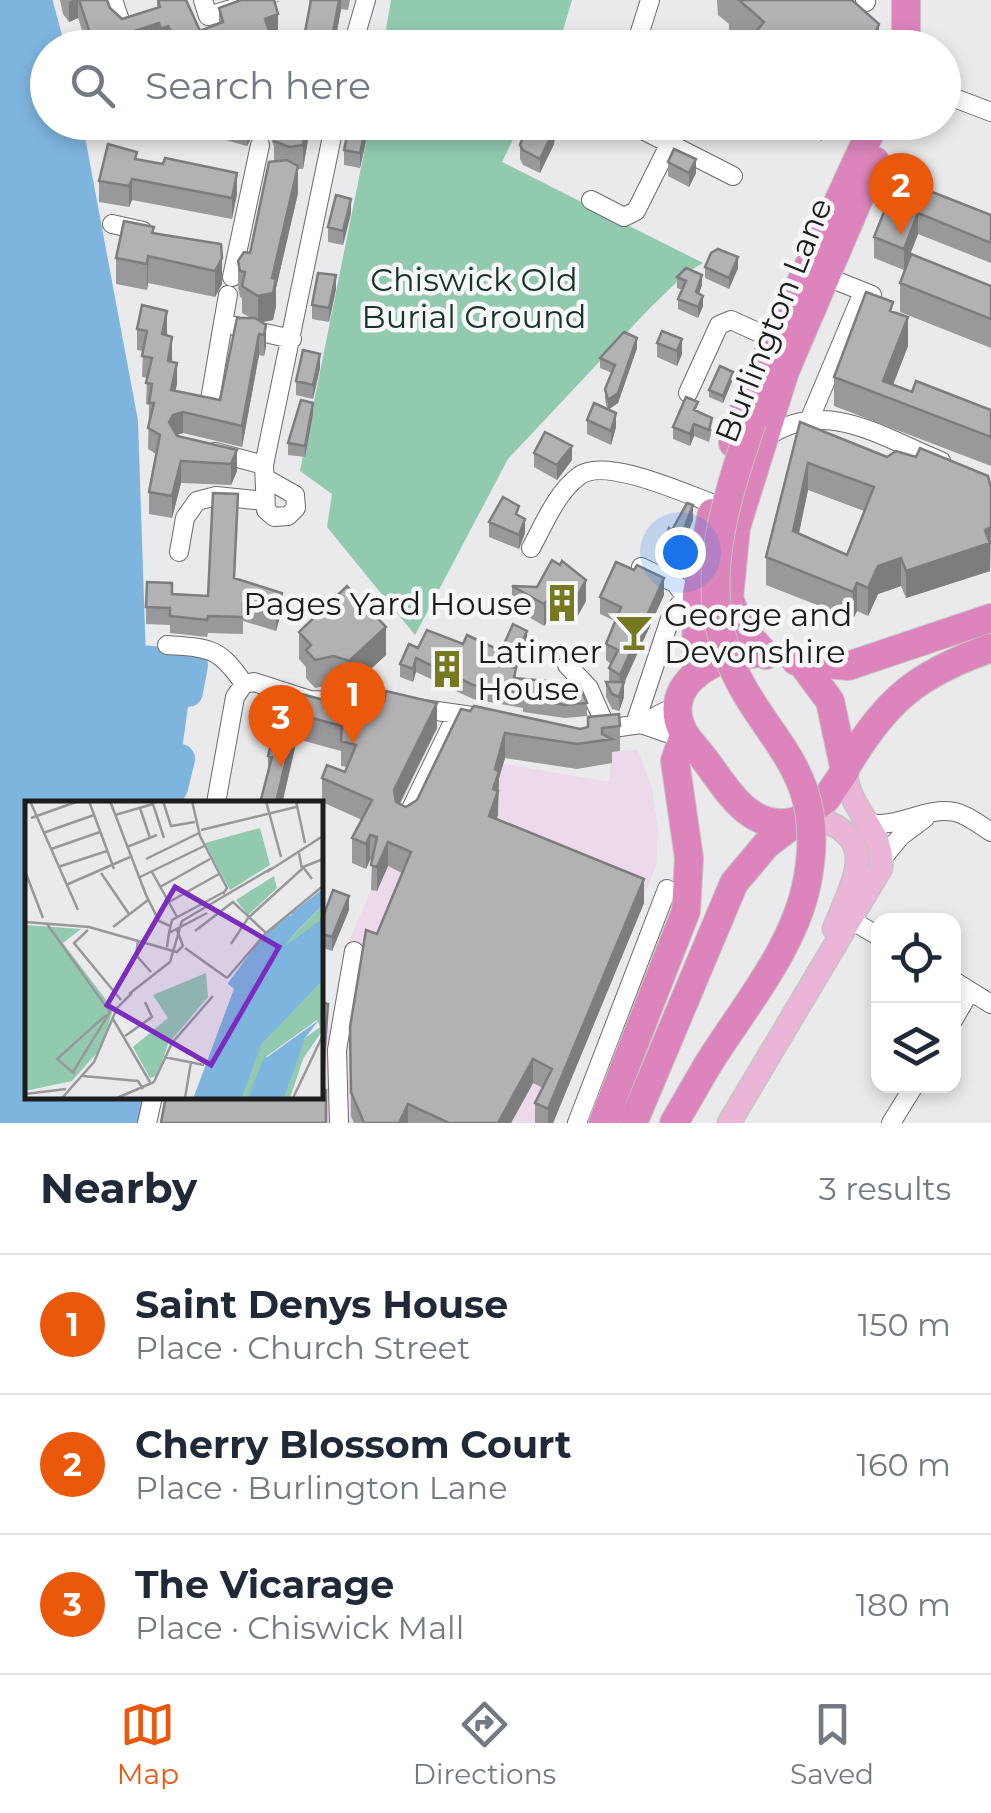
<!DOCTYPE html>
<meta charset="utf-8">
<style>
body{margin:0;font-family:Montserrat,sans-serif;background:#f2f2f3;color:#1f2937}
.controls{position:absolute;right:30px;bottom:30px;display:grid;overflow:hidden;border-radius:20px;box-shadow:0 5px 15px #0003}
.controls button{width:90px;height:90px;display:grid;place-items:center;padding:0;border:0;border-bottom:2px solid #e0e1e3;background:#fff;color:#1f2937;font:50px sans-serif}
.you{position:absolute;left:680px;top:552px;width:35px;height:35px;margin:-25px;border:8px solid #fff;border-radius:50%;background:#1a73e8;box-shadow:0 0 0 15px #1a73e833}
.badge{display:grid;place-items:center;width:65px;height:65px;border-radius:50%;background:#ea580c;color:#fff;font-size:32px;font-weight:700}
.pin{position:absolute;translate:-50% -82px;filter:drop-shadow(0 2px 5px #0008)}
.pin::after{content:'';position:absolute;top:52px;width:35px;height:30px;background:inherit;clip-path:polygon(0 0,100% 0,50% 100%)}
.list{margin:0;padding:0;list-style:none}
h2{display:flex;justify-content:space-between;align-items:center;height:130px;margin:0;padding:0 40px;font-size:42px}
h2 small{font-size:32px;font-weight:400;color:#747a83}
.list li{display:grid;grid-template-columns:65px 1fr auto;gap:30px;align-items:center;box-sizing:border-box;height:140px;padding:0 40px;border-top:2px solid #e0e1e3}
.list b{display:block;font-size:38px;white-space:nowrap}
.list p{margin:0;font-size:32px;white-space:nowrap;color:#747a83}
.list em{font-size:32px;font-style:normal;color:#747a83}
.icon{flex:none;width:55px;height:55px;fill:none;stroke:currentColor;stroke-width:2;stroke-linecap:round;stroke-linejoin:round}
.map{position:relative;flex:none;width:991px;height:1123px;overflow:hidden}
.search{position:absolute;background:#fff;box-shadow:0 5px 15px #0003;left:30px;right:30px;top:30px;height:110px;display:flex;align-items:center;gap:25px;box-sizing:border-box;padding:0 35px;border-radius:55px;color:#747a83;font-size:38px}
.sheet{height:550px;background:#fff}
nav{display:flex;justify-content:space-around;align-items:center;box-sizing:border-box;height:140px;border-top:2px solid #e0e1e3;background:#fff;font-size:28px;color:#747a83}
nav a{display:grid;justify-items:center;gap:5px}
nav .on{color:#ea580c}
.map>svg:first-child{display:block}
.industrial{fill:#ecd9ea}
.green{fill:#92cab0}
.water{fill:#7eb5df}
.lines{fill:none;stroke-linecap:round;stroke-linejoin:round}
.river{stroke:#7eb5df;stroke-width:30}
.minor-casing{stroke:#6b6b6d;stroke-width:20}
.major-casing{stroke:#c4c4c4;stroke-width:25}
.highway-casing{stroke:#c4c4c4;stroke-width:30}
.minor{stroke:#fff;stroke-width:18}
.major{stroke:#eab5d6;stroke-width:22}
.highway{stroke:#dc84bb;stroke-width:28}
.highway-bridge-casing{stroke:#c4c4c4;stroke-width:30;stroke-linecap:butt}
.highway-bridge{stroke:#dc84bb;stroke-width:28}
.wall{fill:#99989b;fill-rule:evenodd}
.shaded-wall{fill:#7d7c7e}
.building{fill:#b2b1b4;stroke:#7d7c7e;stroke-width:2.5;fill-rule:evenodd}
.labels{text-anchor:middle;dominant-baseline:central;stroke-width:9;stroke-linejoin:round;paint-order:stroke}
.park-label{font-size:32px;fill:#143528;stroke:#f7f7fa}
.street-label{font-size:32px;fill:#1d1d1e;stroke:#f7f7fa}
.poi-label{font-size:32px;fill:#1d1d1e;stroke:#f7f7fa;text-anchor:start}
.inset-river{fill:none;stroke:#7eb5df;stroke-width:5}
.inset-road{fill:none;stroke:#98989a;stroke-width:2.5}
.view{fill:#7b2cbf;fill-opacity:0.15;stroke:#7b2cbf;stroke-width:5}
.inset-edge{fill:none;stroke:#1d1d1e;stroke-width:5}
</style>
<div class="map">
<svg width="991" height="1123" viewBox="0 0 991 1123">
<rect width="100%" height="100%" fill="#eaeaec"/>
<path class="industrial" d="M638,750L652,788L658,831L656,866L553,1123H228L320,1096V1026L333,1029L345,951L401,819L485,761L610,782V752Z"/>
<path class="green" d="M391,0H572L558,47H383Z
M370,123H521L502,162L703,263L686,273L647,311L508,459L415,635L327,527L332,494L300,471Z"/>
<path class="water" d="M0,0H37L50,47L48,122L67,123L123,422L131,659L193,665L188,692H174L166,755L180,759L173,788L160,803H28V1096H138L137,1123H1L8,1060L4,1043L0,1044Z"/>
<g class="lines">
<path class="river" d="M37,0L50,48
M67,122L123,422L131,659L193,665L188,692L175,691L166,756L180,759L173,788L160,803
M0,1044L4,1043L8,1060L1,1123
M137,1123L138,1096"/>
<g class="minor-casing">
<path id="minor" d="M113,0L121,23
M203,0L208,16L235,8
M865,0L866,2
M352,48L366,0
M635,48L650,0
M944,94L991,112
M627,122L733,176
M263,127V122
M591,200L624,217L636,211L669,145
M112,224L143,231
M817,273L872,295
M232,277L260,145
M223,323L228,295
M265,333L292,339
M688,393L719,325L731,320L775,340
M209,406L223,323L248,329
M811,416L863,292
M765,438C825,396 881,437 941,461
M215,452L264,465
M265,478L295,495L296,508L288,516L274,517L266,510L264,465L335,122
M531,548C544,524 557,492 579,476C604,456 686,494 714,504
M179,552L185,518L197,501L216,496L265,501
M641,567L675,583L687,599
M167,645C210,648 219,647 244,684
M567,665L589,688L607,729
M244,684L254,682L310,700L371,702
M416,708L479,717
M635,724L670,619L679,605L697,593
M641,724L667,733H683
M599,730L641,724L677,705
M216,803L235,697L244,684
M406,819L457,714
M868,823C898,829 925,806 955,812C968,815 980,825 991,832
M882,859L901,836L925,818
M853,921L878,936
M954,981L991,1004
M954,1019L970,991
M147,1123L153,1096
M339,1123L337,1050L354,951
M577,1123L667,889
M891,1123L914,1086"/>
</g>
<g class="major-casing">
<path id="major" d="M805,815C883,833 856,875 834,929
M729,1123L881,868C885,830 850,814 845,771"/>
</g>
<g class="highway-casing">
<path id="highway" d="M906,0V48
M733,443L750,393L875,122
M753,654C721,654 672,677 678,716C680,733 692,743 702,756C727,788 749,834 797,821
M766,655L740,627L729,598L736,527L785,371L875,161
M796,661L848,666L991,618
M696,675L697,593L712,513
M846,767C886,700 917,674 991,648
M603,1123L686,911L689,858L675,761L684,735
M633,1123L734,883L766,845L826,799L845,771L830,701L801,662
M674,1123L707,1066"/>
</g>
<use href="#minor" class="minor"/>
<use href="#major" class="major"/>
<use href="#highway" class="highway"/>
<g class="highway-bridge-casing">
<path id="highway-bridge" d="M707,1066C741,1011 792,951 806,887C834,758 749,738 722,637C703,565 729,491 752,422"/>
</g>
<use href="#highway-bridge" class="highway-bridge"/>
</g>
<path class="wall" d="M60,0H107L110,8L122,19L157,8V0L200,31L219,24V8L281,1L275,3L278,34L269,37V48H169L168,46L160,48L159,43L145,48H88L78,18L69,22L63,14Z
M309,0H350L348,10L341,9L334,48H302L310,5Z
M717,0H852L879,48L744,44L729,32V24L718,15Z
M160,122H253V135L247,146Z
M270,122H311L303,169H298V193L276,288V306L273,320L261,322L266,346L264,356L259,355L242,447L183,433L177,435L237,450V471L231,485L181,483L172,518L149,514V492L156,454L148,449L149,405L146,404L147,378L142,377L143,351L137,350V329L167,332L177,384L175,391L220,400L251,318L242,313V298L240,297L238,288V261L250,253L274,162V146L270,137Z
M556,122L554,144L540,173L523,165L520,159V145Z
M734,122H766L752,138Z
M799,122H829V132L821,141Z
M367,136L360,168L344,165V150Z
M137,159L237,194L232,219L132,200L129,207L99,202V181Z
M668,162L696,173L689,187L668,176Z
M926,190L991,215V263L918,234L904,270L874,258V237Z
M351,213L343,245L328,242V227Z
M154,233L221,244L222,284L215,297L148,283L147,290L116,284V258Z
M705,267L738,268L729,289L705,278Z
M677,277L702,285L699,293L703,306L698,318L678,309V299L682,290L677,288Z
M900,283L991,286V348L900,312Z
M336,289L329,322L312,319V305Z
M893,312L908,346L893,384L912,392L991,410V466L834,406V377Z
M657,343L682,354L677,366L657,357Z
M637,348L618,403L608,409L616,427L611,445L587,434V420L607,409L605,399V389L612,373L600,368V358Z
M320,368L313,399L296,395V381Z
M733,379L723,403L709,397V390Z
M698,412L712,430L709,442L694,436L690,446L673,439V427Z
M313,414L305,457L288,455V443Z
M800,422L887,457L991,488L990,571L906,598L901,586L878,594L868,616L857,611L853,619L766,585V557ZM808,490L864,511L847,555L799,534Z
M534,453L572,460L557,480L534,467Z
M519,516L525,533L519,549L489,537V522Z
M693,520L674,569L661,562V548L672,530Z
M552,560L586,601L577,617L560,607L544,626L512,607V586L537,587Z
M235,578L282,610L276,631L243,621V634L208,633L207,637L170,633V625L146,624V607L172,594L208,596Z
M664,595L624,683V697L619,711L612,709L606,697V682H609V668L611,664L606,660V644L615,621L600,614V597Z
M299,632L386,655L349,689L334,684L315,688L306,678V667L299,659Z
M463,644L501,651L527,644L516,670V678L587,703V716L565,718L523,712V708L473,699L416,672L413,682L400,677V664L418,648Z
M351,702L437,728L400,804L406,807L417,800L461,709L580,729L620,726V751L612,752V763L577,769L505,758L499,778L497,819L644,903L553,1123H535V1103L543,1088L533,1083L511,1123H354L351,1116L350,1027L377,934L402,873L388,866L377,891L371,890L372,860H370L366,869L352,863V838L362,820L322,802V778L345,772L347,767L341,766V751L297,739L283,800L260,803L268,773V756L273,737L270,734V709L351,707Z
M349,910L332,951L320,947V933Z"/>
<path class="shaded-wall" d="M73,0H78V18L69,22V2Z
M339,0H341V9L334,48H330Z
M278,14V34L269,37V48H225V45L265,19Z
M159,23V43L145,48H116L119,36Z
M879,24V48H869Z
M168,26V46L161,48V29Z
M188,35V48H176V40Z
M249,122H253V135L247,146V126Z
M307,122H311L303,169V145Z
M367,122V136L360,168V153Z
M552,122H556L554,144L540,173V159Z
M752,122H766L752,138Z
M821,122H829V132L821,141Z
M696,159V173L689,187V173Z
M298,166V193L276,288V306L273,320L258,323V296L272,278Z
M237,173V194L232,219V198Z
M132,179V200L129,207V186Z
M351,199V213L343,245V231Z
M918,213V234L904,270V249Z
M148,256V283L147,290V264Z
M738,257V268L729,289V278Z
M222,258V284L215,297V271Z
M336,275V289L329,322V308Z
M702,275V285L696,302V292Z
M703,296V306L698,318V307Z
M167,311V332L162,355V334Z
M908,317V346L888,398L883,381Z
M266,325V346L264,356V335Z
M259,334V355L242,447V426Z
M172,337V358L168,382V361Z
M637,338V348L618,403L608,410V400Z
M682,339V354L677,366V351Z
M320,354V368L313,399V385Z
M177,363V384L171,411V390Z
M733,372V379L723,403V396Z
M313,403V414L305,457V446Z
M183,412V433L173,436L169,422L173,415Z
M616,413V427L611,445V431Z
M694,424V436L690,446V434Z
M572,446V460L557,480V465Z
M237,450V471L231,485V464Z
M181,461V483L172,518V496Z
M808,463V490L793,559V531Z
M693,505V520L674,569V555Z
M525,519V533L519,549V535Z
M991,527L990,571L906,598V571Z
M901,558V586L878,594L868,616V588L878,566Z
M664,578V595L624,683V697L619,711L620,675Z
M586,580V601L577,617V596Z
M857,583V611L853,619V592Z
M560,586V607L544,626V604Z
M282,593V610L276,631V614Z
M386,627V655L349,689V661Z
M527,631V644L516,670L514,692L511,667Z
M416,658V672L413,682V669Z
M437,703V728L394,814V790Z
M297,714V739L282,803L277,798Z
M505,733V758L499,778L498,815L489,840V816L495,769Z
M324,822V846L320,848V823Z
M370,835V860L366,869V844Z
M388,842V866L377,891V867Z
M644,879V903L553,1123H548V1109Z
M349,896V910L332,951V937Z
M328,1004L325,1070L320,1083V1058Z
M533,1059V1083L511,1123H498Z
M408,1104V1123H400Z"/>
<path class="building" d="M79,0H107L110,8L122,19L160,7L158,0H186L200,31L223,22L219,8L241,0H274L278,14L265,19L269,31L225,45V48H186L188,35L176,40L168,26L161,29L159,23L119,36L116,48H90L91,36Z
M311,0H339L330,48H302Z
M739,0H852L879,24L869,48H741L764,22Z
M274,122H307L303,145L289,147L274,141L276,126Z
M350,122H367L360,153L344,150Z
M529,122H552L549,128L554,130L540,159L523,150L520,145Z
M108,144L137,152L135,159L163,164L165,158L237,173L232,198L132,179L129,186L99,181Z
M674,149L696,159L689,173L668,162Z
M287,160L298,166L272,278L276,279L273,293L258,296L242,286L245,272L240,271L238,261L244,252L250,253L269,162Z
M902,167L926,177L922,188L991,215V243L918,213L904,249L874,237Z
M336,195L351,199L343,231L328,227Z
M124,221L154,227L152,233L221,244L222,258L215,271L148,256L147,264L116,258Z
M718,249L738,257L729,278L705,267L711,253Z
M911,254L991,286V319L900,283Z
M686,268L702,275L696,292L703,296L698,307L678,299L686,281L677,277Z
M318,273L336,275L329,308L312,305Z
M866,292L893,302L890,311L908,317L883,381L912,392L916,381L991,410V437L834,377Z
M142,305L167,311L162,334L172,337L168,361L177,363L171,390L220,400L237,318H255L266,325L264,335L259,334L242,426L183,412L173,415L169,422L177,436L237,450L231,464L181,461L172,496L149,492L160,435L148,428L154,403H149L152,384L146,383L152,358L142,356L147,331L137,329Z
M662,331L682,339L677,351L657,343Z
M624,332L637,338L618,393L608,400L605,389L615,365L600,358Z
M303,350L320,354L313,385L296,381Z
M720,366L733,372L723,396L709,390Z
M686,397L698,402L694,410L712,418L709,430L694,424L690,434L673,427Z
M301,400L313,403L305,446L288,443Z
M594,403L616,413L611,431L587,420Z
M800,422L887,457L896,451L916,457L920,448L988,476L991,488V527L985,530L990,543L906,571L901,558L878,566L868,588L857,583L853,592L766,557ZM808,463L874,487L847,555L793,531Z
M545,432L572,446L557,465L534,453Z
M213,493L238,494L234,578L282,593L276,614L243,604V617L208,616L207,620L170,616V608L146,607L147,582L172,583V594L208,596Z
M503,497L519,506L516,514L525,519L519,535L489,522Z
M687,503L693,505L674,555L661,548L669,528L672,530Z
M552,560L560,565L562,561L586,580L577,596L560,586L544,604L512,586L537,587Z
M616,562L634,570L637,565L664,578L620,675L609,668L618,650L606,644L621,607L600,597Z
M347,586L386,627L349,661L334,656L315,660L306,650L311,645L299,632Z
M513,624L527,631L511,667L516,668L514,678L579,684L587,703L565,705L523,698V694L473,685L416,658L413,669L400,664L409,644L418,648L427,630L463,644L467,635L501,651Z
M606,682H624L619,697L612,694Z
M279,688L350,707H356L351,702L353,692L384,701L386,691L437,703L394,790L396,802L406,807L417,800L461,709L470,711L474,706L580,729L588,727V717L619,714L620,726L602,728V734L612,739L577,744L505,733L495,769L499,772L493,789L498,791L489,816L644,879L548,1109L535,1103L552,1069L533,1059L498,1123H449L408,1104L400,1121L402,1123H364L351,1092L350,1027L366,930L377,934L411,852L388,842L377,867L371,865L377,837L370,835L366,844L352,838L372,800L322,778L327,765L345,772L356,745L341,741L342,726L297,714L277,798L291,803H260L272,757L268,756L278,718L270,709Z
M333,890L349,896L332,937L320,933V925Z
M320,1002L328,1004L325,1046L320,1058Z
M320,1089L326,1090V1123H161L166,1096H320Z"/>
<defs>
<g id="building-bare" transform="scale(3)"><path d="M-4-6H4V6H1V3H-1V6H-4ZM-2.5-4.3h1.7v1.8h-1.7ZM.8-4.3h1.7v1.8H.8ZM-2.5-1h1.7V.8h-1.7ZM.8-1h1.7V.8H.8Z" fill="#777921" stroke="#f7f7fa" stroke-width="2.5" paint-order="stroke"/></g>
<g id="bar-bare" transform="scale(3)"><path d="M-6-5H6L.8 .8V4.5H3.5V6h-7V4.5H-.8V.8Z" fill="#777921" stroke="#f7f7fa" stroke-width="2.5" paint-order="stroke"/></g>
</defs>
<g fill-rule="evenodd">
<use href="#building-bare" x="562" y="603"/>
<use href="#bar-bare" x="634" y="632"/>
<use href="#building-bare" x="447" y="669"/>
</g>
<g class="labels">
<g class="park-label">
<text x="474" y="279">Chiswick Old<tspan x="474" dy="37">Burial Ground</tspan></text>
</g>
<g class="street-label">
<text transform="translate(773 320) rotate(-68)">Burlington Lane</text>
</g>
<g class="poi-label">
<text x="532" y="603" text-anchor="end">Pages Yard House</text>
<text x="664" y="614">George and<tspan x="664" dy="37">Devonshire</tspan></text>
<text x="477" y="651">Latimer<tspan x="477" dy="37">House</tspan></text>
</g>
</g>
<g transform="translate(25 801)">
<rect width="298" height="298" fill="#eaeaec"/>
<path d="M235,27L245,64L205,89L180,42ZM249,75L252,87L223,114L211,99ZM297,105V118L284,132L249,154ZM0,124L56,128L38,142L88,208L77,246L47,280L0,290ZM181,172L183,196L143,243L132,275L125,277L108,246L143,217L128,194ZM297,176V230L278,258L265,297H259L271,260L280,237L295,226L292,219L242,255L223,297H214L234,242Z" fill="#92cab0"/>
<path d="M297,91V105L249,153L297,118V175L234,242L214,297H171L212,187L206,182L247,130ZM294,219L280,237L259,297H223L238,259Z" fill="#7eb5df"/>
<path class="inset-river" d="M267,115L298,91M171,297L212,187L206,182L240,136L265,117L276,121L249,154L289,130M214,297L234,242L298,175"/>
<path class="inset-road" d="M5,0L53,109M64,0L89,68M85,0L121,94L134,120L145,125M138,0L146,25L170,21M167,0L175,35L202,87L198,93M241,0L256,56M271,0L280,42M115,7L125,37M90,14L128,3L139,37M6,17L54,0M176,29L271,6M18,32L69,14M102,46L132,34M26,48L75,31M121,58L174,32M33,66L82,50M0,70L18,117M127,71L152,116M242,71L298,35M76,72L104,113M113,77L179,45M287,78L278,66L298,58M41,84L105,56M135,86L185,58M144,101L194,73M0,121L64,126L152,151L158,145L152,129M22,123L85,211L48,271M88,126L123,99M63,129L49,142L96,199M170,130L208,101L241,132M144,132L147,119L199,91M241,132L298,85M113,140L111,154L126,171M206,143L223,117L277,68L274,52M142,146L144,132L182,112M160,147L202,177M202,177L241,132M104,193L145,161L157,120L247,67M88,218L125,281M100,235L127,216L120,201M139,256L179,264M50,273L32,258L81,214M58,275L113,280L118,288M129,281L147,242L188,195M0,293L41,288M37,297L69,261L92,207L107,192M92,297L129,281M160,297L166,261M268,297L298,234"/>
<path class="view" d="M150,86L254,146L186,264L82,204Z"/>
<rect width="298" height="298" class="inset-edge"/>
</g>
</svg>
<div class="controls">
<button><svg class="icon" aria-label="locate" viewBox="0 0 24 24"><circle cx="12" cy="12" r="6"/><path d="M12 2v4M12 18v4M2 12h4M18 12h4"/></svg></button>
<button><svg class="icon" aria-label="layers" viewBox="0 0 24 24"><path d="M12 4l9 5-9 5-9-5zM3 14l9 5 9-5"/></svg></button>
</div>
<div class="you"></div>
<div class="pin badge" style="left:353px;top:744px">1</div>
<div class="pin badge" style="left:901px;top:235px">2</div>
<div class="pin badge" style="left:281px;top:767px">3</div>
<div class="search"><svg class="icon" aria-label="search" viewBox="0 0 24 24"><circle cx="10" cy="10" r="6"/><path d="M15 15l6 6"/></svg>Search here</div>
</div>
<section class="sheet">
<h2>Nearby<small>3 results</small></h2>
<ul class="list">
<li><span class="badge">1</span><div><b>Saint Denys House</b><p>Place · Church Street</p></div><em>150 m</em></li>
<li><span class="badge">2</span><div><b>Cherry Blossom Court</b><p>Place · Burlington Lane</p></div><em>160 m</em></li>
<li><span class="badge">3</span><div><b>The Vicarage</b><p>Place · Chiswick Mall</p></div><em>180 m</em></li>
</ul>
</section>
<nav>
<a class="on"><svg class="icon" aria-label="map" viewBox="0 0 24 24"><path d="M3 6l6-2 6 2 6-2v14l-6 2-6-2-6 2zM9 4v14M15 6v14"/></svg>Map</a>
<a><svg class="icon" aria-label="directions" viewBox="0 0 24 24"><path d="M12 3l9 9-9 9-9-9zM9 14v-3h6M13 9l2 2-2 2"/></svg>Directions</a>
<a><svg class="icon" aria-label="saved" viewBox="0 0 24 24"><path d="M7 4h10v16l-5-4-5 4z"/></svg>Saved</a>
</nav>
